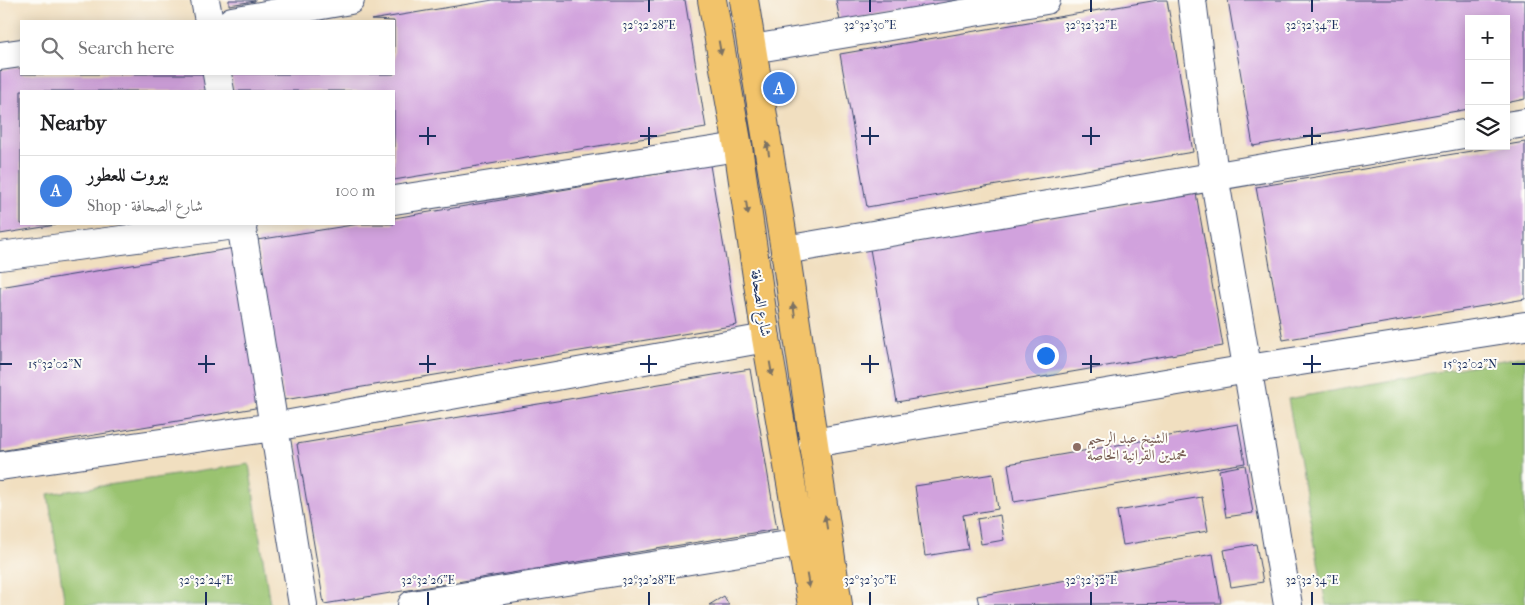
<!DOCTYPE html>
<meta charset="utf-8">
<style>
body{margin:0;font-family:"IM FELL French Canon",Amiri,serif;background:#f6f6f6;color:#202124}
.controls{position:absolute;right:15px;top:15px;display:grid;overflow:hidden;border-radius:0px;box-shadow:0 2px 12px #0003}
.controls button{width:45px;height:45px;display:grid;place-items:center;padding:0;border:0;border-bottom:1px solid #e0e0e0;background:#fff;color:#202124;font:25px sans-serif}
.you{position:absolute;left:1045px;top:355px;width:18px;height:18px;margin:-12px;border:4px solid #fff;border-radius:50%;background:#1a73e8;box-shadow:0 0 0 8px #1a73e833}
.badge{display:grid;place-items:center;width:32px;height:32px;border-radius:50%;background:#0f766e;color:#fff;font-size:16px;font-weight:700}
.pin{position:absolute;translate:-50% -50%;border:2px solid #fff;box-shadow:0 1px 5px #0006}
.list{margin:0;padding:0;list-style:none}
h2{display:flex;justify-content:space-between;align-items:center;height:65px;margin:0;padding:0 20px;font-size:21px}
h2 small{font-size:16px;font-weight:400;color:#757577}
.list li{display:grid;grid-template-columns:32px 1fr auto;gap:15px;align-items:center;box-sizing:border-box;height:70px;padding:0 20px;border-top:1px solid #e0e0e0}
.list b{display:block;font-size:19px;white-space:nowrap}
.list p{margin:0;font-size:16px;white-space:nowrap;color:#757577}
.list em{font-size:16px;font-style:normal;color:#757577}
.icon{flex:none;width:28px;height:28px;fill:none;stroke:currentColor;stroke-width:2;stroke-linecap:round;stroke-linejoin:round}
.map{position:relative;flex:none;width:1525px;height:605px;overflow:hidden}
.search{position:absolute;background:#fff;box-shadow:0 2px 12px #0003;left:20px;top:20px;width:375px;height:55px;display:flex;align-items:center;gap:12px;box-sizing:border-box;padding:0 18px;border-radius:0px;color:#757577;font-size:19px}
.panel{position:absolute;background:#fff;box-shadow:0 2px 12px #0003;left:20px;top:90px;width:375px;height:135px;border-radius:0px}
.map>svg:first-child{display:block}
.green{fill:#9ac36f;stroke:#5a7966}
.building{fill:#d1a2dd}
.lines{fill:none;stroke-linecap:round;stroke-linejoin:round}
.minor-casing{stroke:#3b496d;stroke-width:30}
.major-casing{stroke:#3b496d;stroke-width:30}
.minor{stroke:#fff;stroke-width:28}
.major{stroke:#f2c36a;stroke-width:28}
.oneway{fill:#7c7263}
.ticks{fill:none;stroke:#1b2f5e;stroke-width:2}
.education-dot{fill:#8d6e63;stroke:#fdfcf7;stroke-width:2}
.labels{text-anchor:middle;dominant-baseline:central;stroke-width:4;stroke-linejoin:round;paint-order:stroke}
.street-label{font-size:15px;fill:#1b2f5e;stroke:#fdfcf7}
.education-label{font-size:15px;fill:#785e54;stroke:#fdfcf7;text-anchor:start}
.ticks-label{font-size:12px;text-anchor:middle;fill:#1b2f5e;stroke:#fdfcf7;stroke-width:4;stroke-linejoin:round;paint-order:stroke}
</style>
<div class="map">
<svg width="1525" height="605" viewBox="0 0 1525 605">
<rect width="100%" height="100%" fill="#fdfcf7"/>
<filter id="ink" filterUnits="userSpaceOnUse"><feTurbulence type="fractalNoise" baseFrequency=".02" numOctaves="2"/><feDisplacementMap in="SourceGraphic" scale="10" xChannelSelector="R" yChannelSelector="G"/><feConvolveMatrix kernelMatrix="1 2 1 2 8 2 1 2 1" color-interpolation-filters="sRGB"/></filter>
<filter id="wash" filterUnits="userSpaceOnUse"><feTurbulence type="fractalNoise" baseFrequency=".0096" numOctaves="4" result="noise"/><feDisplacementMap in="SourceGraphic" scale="20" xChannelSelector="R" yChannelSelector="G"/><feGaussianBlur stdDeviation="1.12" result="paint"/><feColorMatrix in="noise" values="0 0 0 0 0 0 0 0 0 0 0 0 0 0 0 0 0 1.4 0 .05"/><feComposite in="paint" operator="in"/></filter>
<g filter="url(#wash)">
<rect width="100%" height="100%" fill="#f1dfc0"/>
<path class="green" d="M1525,356V605H1326L1288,399Z
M249,464L270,605H65L48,494Z"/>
<g id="blocks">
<path class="building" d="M229,0H255V1L229,5Z
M493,0H685L706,128L394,180V91H234L231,74H394V21L371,20Z
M836,0H957V1L840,21Z
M1158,0H1167L1193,152L867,207L840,54Z
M1228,0H1525V99L1506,103V19H1469V109L1253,146Z
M21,67V74H210L213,91H21V224L56,225L0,234V70Z
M1525,142V299L1283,340L1256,187Z
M710,165L737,325L284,400L257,240L359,224H394V218Z
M1196,193L1223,346L897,402L870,249Z
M234,248L261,407L0,451V287Z
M750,369L777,529L324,604L297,444Z
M1238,424L1245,463L1014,502L1008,464Z
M1245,465L1253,513L1226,517L1219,470Z
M993,474L998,509L963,515L968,549L925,556L915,486Z
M1202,497L1208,531L1123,545L1117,511Z
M1000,515L1004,540L981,544L977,519Z
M1256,544L1263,582L1231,587L1224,550Z
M1213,554L1221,603L979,605L977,596Z
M724,596L729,605H709Z"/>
</g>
</g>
<g filter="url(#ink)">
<use href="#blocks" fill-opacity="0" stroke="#3b496d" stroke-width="1"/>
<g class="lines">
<g class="minor-casing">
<path id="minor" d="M205,0L209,21
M1192,0L1214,175L1288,605
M232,21L350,0
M752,49L1046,0
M0,56L21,53
M217,74L220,91
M1506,126L1525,123
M394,200L738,147
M241,224L303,605
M785,250L1469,133
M0,256L243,224
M813,443L1248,369L1525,326
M0,466L274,427L766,338
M412,605L801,542"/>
</g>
<g class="major-casing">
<path id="major" d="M712,0L738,147L766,338L812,605
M744,0L785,250L838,605"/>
</g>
<use href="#minor" class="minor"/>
<use href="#major" class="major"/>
</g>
<defs><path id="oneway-solid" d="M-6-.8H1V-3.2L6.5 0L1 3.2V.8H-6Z" transform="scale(1.25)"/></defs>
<g class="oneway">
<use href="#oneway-solid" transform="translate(720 48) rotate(80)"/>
<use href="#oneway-solid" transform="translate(768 149) rotate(-99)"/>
<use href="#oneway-solid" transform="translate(747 208) rotate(82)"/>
<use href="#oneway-solid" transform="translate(794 310) rotate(-98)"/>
<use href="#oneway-solid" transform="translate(771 369) rotate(80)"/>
<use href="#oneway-solid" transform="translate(826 522) rotate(-99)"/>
<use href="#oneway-solid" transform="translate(808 581) rotate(80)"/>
</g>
</g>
<path class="ticks" d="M649,0V12M870,0V12M1091,0V12M1312,0V12M428,127V145M649,127V145M870,127V145M1091,127V145M1312,127V145M419,136H436M640,136H657M861,136H879M1082,136H1100M1303,136H1321M206,355V373M428,355V373M649,355V373M870,355V373M1091,355V373M1312,355V373M0,364H12M198,364H215M419,364H436M640,364H657M861,364H879M1082,364H1100M1303,364H1321M1512,364H1525M206,592V605M428,592V605M649,592V605M870,592V605M1091,592V605M1312,592V605"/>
<circle class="education-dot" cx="1077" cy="447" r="5"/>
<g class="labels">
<g class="street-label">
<text transform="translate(761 303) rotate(81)">شارع الصحافة</text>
</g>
<g class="education-label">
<text x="1087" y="438">الشيخ عبد الرحيم<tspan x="1087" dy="17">محمدين القرانية الخاصة</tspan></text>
</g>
</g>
<g class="ticks-label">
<text x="649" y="29">32°32'28"E</text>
<text x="870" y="29">32°32'30"E</text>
<text x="1091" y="29">32°32'32"E</text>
<text x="1312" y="29">32°32'34"E</text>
<text x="55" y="368">15°32'02"N</text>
<text x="1470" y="368">15°32'02"N</text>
<text x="206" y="584">32°32'24"E</text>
<text x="428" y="584">32°32'26"E</text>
<text x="649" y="584">32°32'28"E</text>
<text x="870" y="584">32°32'30"E</text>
<text x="1091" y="584">32°32'32"E</text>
<text x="1312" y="584">32°32'34"E</text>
</g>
</svg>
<div class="controls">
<button>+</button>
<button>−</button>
<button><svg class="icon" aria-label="layers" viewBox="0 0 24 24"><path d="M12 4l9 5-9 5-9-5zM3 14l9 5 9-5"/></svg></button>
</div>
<div class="you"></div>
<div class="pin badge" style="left:779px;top:88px;background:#3f7fe0">A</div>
<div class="search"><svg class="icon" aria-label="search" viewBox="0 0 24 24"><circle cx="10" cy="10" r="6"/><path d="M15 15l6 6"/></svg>Search here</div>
<section class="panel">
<h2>Nearby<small></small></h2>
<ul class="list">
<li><span class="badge" style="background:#3f7fe0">A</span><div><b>بيروت للعطور</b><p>Shop · شارع الصحافة</p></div><em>100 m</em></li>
</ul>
</section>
</div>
